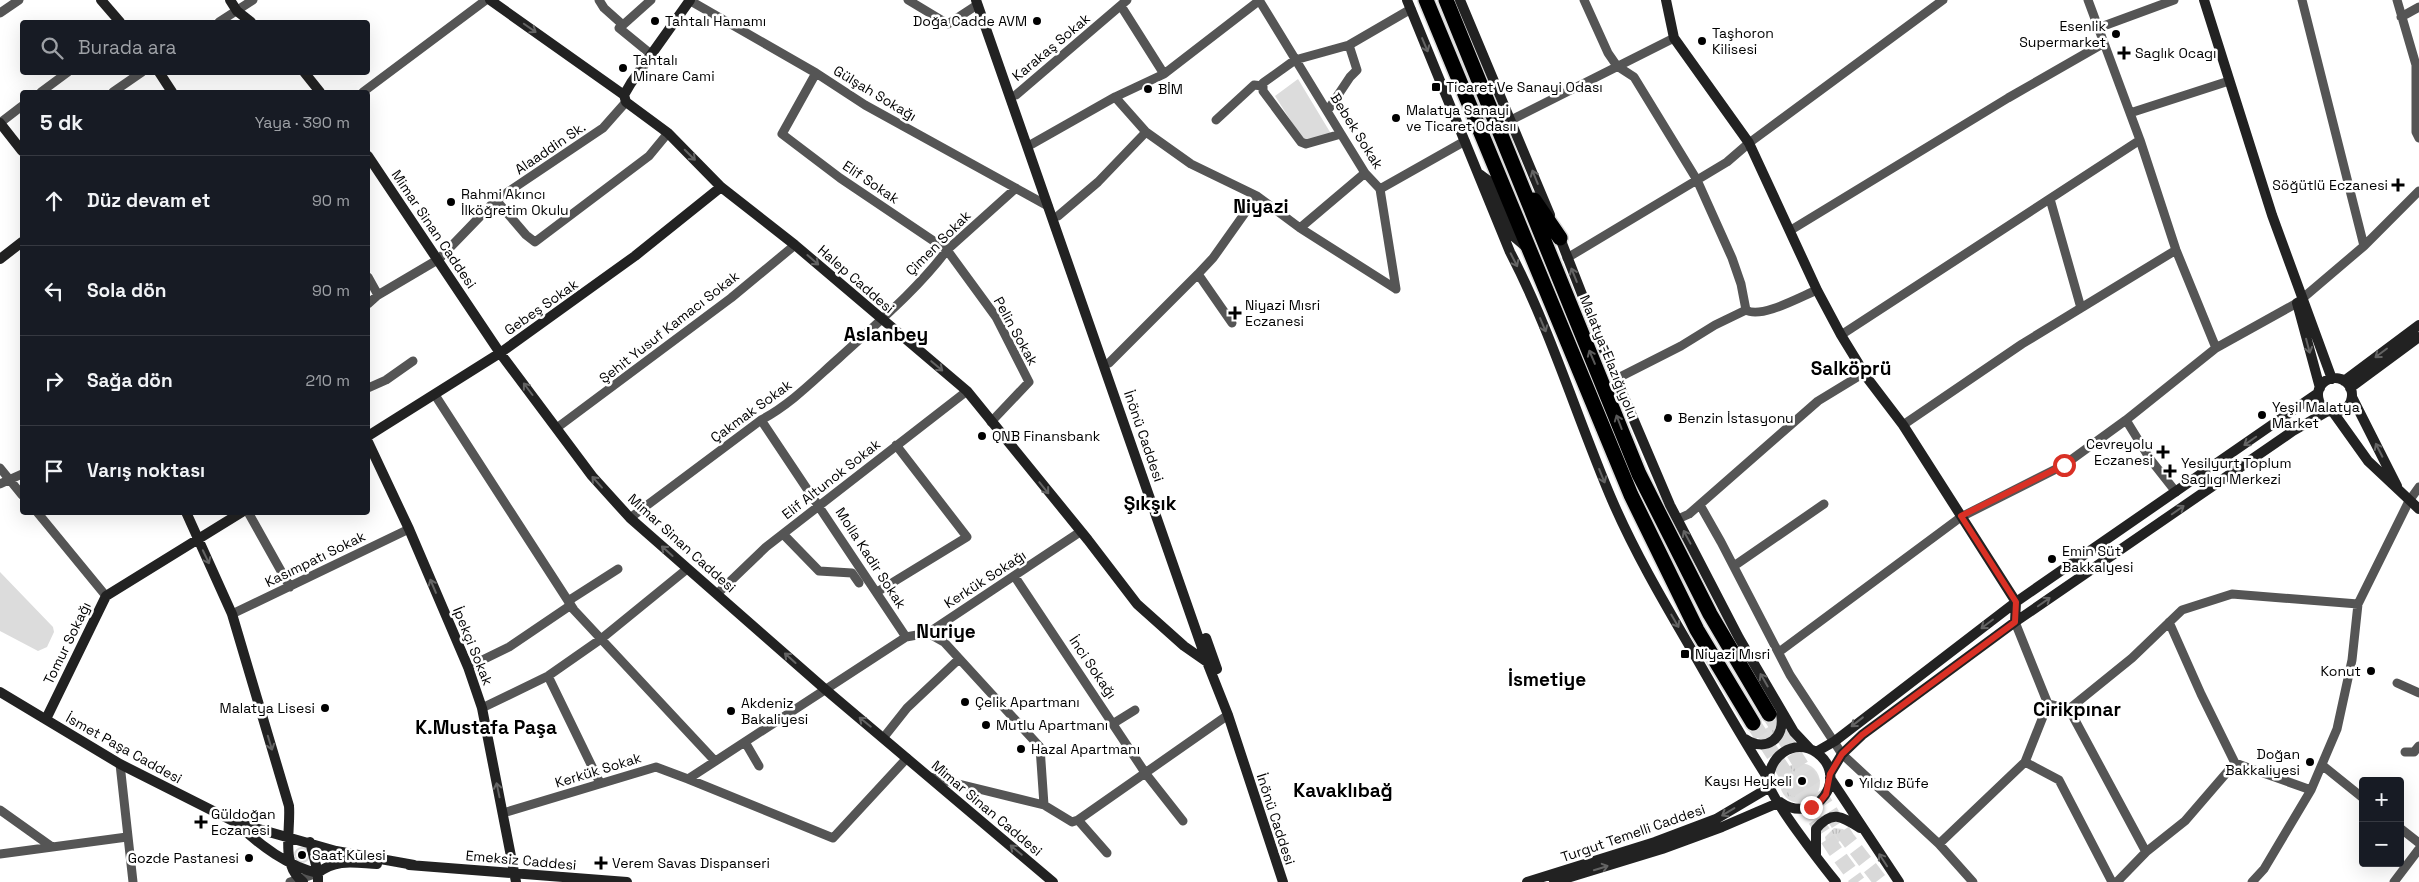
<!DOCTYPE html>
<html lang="tr">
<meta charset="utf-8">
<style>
body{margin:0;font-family:"Space Grotesk",sans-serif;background:#20242c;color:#f1f3f6}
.controls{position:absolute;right:15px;bottom:15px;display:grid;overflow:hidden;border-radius:5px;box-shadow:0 5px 20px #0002}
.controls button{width:45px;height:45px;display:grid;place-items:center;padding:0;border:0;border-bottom:1px solid #363941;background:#171b24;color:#f1f3f6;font:25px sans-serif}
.stop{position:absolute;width:15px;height:15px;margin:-11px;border:4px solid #d93025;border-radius:50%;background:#fff}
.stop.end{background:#d93025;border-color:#fff;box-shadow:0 1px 5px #0008}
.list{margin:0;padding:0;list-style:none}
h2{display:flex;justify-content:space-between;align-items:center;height:65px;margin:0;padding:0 20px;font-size:21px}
h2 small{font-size:16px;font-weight:400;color:#9ea1a6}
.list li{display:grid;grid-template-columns:32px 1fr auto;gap:15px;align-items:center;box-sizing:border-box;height:90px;padding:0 20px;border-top:1px solid #363941}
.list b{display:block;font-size:19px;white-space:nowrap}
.list em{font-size:16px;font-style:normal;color:#9ea1a6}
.icon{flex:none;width:28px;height:28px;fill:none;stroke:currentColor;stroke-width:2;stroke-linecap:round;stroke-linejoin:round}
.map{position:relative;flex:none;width:2419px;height:882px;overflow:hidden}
.search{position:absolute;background:#171b24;box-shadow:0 5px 20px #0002;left:20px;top:20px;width:350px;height:55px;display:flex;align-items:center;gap:12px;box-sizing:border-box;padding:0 18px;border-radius:5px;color:#9ea1a6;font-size:19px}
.panel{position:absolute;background:#171b24;box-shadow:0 5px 20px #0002;left:20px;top:90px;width:350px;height:425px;border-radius:5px}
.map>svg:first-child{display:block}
.grass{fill:url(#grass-tufts)}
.green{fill:#dcdcdc}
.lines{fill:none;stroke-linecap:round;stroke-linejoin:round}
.highway-tunnel{stroke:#d9d9d9;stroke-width:15;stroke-dasharray:15 8;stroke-linecap:butt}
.highway-casing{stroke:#dbdbdb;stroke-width:18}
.street{stroke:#555;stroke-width:9}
.secondary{stroke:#222;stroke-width:10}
.highway{stroke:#000;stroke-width:15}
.oneway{stroke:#646464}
.oneway2{stroke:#595959}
.route{stroke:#d93025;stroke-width:6}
.poi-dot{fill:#000;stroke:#fff;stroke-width:2}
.labels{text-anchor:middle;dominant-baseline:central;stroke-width:5;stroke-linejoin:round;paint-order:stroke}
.poi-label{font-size:14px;fill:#000;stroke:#fff;text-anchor:start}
.street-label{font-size:14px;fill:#000;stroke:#fff}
.district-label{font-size:19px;font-weight:bold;fill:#000;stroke:#fff}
</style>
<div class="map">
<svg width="2419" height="882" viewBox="0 0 2419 882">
<defs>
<pattern id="grass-tufts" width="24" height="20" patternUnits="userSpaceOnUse" patternTransform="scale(1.25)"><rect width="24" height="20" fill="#dcdcdc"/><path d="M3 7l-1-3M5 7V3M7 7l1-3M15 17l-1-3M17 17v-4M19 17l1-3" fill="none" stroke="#bbb"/></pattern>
</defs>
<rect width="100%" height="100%" fill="#fff"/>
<path class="grass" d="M1778,721L1779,725L1770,739H1760L1754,736Z
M1780 783a20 20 0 1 1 40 0a20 20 0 1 1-40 0Z
M1834,828L1843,829L1849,834L1828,850L1825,837Z
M294 855a8 8 0 1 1 16 0a8 8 0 1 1-16 0Z"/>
<path class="green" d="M1298,79L1333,137L1307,146L1275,96Z
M0,572L53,627L54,632L47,647L38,651L0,631Z"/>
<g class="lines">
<path class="highway-tunnel" d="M1769,714L1847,838L1881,882
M1753,723L1834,849L1858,882"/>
<g class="highway-casing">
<path id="highway" d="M1426,0L1631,495L1697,630L1753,723
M1446,0L1639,474L1710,614L1769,714
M1534,200L1560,238"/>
</g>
<path class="street" d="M599,0L604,8L623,25L619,28L652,55
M689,0L816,73L865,105L1048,206
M908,0L948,24L977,5
M1259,0L1341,134L1365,173L1380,189L1396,289
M1584,0L1608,53L1617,66L1634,77L1697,180L1732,258L1741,284L1746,310C1761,319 1800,297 1817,290
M2088,0L2140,140L2176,250L2216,348L2126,420L2150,459L2176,492
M2397,0L2416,65V132L2419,138
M1121,6L1164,74
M0,13L19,0
M2401,17L2419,7
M219,22L253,0
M623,25L651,0
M2098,28L2174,0
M816,73L782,134L840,178L947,250L996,317L1029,382L991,422
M41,92L68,72
M113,92L142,72
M363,92L486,0
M1016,95L1127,0
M1115,97L1164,74L1260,0
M1328,110L1350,77L1357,70L1349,45L1411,9
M2130,113L2229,81
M1216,120L1254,85L1263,86
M1511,120L1674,38
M0,123L22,106
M1341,134L1306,144L1301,142L1263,91V83L1295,60L1349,45
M1032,144L1115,97L1146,132L1191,164L1257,196
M1380,189L1465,141
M2050,199L2081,308
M496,200L526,235L535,242L649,156L668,133
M1058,216L1098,182L1146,132
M1300,228L1365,173
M1791,230L2008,98L2104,43
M2364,246L2419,191
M1567,258L1727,162L1749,143L1943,0
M1198,274L1213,258L1257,196L1300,228L1396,289
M368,277L378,295
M368,304L378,295L439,259L496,200L603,128L626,102
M1841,335L2140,140
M2216,348L2297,303L2364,246L2302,0
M1109,363L1198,274L1232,323
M1616,379L1681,346L1715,325L1746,310
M368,388L386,380L413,361
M435,395L574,610L715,761
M761,420L906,637
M1903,425L2022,344L2176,250
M558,427L731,298L795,245
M0,468L22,495
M0,484L22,474
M1700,505L1721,542L1790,675L1842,754L1939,844L1973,882
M37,512L106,596
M248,512L290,587
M630,518L761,420C791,404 814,380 839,358C876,324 917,290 947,250L1016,188
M1678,519L1689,514L1818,401L1864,373
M783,534L819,571L852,573L859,583
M1734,566L1824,504
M1015,577L1146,774L1183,821
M877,592L967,537L896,445
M717,594L766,547L967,391
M568,601L618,569
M232,614L409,529
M2169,622L2201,694L2235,763
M928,633L944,642L1040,747L1044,805
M1779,652L1961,517L2064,465L2126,420
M468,667L509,647L571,605
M548,676L600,783
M2397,683L2419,693
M2048,704L2069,709
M482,708L548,676L601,639L687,569
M1114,723L1135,710
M884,737L907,708L959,659
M745,742L759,766
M2405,752H2414L2419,746
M2025,762L2059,780L2112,882
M120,764L133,882
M2322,765L2363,798
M930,777L1044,805L1072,822L1078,820L1228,715
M688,779L833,838L907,758
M0,810L52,847
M503,813L656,767L688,779L906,637L928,633L1080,532
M1078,820L1107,853
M2400,828L2419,843
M1939,844L2025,762L2048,704L2015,622
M2146,852L2185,821L2235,763L2311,790
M0,854L127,837
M290,882L318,873
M2117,882L2146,852L2069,709L2132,658L2182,610L2232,594L2358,604L2409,501L2419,487
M2252,882L2264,869L2311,790L2337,729L2352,660L2358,604
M2394,882L2419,849"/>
<path class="secondary" d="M101,0L120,22
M230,0L237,11L251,22
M490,0L624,95
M690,0L631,83L624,95L626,102L668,133L721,187L795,245L967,391L1088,540L1137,604L1184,646L1217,669
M976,0L1207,662L1228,715L1283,882
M1407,0L1510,252C1551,331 1577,418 1612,500C1634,551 1662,599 1690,647C1716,692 1741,737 1769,780
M1460,0L1550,215
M1666,0L1674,38L1749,143L1817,290L1841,335L1868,379L1903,425L2016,602L2015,622
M2204,0L2272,215L2332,379
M159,72L172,92
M304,72L320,92
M0,123L22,151
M368,156L500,353L592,476L630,518L826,690L1053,882
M1478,173L1489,181L1513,236L1526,247
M1558,233L1601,343L1670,505L1739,638L1794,732L1810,749
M0,259L22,242
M2297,303L2320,388
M2318 395a17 17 0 1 1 34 0a17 17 0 1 1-34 0Z
M2344,381L2419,325
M2350,388L2419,337
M2352,397L2397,486
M2333,412L2368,461L2419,509
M368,436L500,353L635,256L721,187
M368,442L409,529L468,667L482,708L516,882
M186,512L232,614L289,806C291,831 280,864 303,882
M1206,638L1217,669
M0,692L120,764L237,823L336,851L414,865
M46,719L106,596L242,512
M1745,739C1766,753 1786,738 1781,714
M1816,752L1835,741L2016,602L2318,393
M1830,774L1842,754L1862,735L2015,622L2293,431L2328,411
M1830,778L1899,882
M1780,802C1816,827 1850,777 1817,753C1794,736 1766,758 1769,784C1771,799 1823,866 1836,882
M238,824C259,845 289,867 318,873C336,858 356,863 377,864
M310,842L318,873V882
M1816,855V829C1832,810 1841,816 1860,828
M409,865L627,882
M1527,882L1655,842L1716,819L1770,787
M1554,882L1662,849L1722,827L1780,802"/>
<use href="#highway" class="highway"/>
</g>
<defs><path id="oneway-shaft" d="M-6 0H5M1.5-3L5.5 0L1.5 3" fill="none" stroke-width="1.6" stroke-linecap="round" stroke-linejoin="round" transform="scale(1.25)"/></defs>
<g class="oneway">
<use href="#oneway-shaft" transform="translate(530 28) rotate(35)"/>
<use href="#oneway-shaft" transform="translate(1425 45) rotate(67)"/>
<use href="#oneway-shaft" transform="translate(690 155) rotate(45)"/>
<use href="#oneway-shaft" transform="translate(1535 177) rotate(-112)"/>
<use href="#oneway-shaft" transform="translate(813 260) rotate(41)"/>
<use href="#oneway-shaft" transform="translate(1514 260) rotate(63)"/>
<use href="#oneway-shaft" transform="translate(1574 275) rotate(-112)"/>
<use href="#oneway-shaft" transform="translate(1543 325) rotate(67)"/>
<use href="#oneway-shaft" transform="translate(2308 346) rotate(75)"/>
<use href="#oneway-shaft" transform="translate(2381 353) rotate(143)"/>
<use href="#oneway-shaft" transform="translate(937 366) rotate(40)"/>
<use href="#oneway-shaft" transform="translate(528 389) rotate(-127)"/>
<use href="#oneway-shaft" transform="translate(2250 441) rotate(145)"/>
<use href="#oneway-shaft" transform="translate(2379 450) rotate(-117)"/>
<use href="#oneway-shaft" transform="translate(1602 476) rotate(68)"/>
<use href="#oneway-shaft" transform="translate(597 482) rotate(-132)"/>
<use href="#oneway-shaft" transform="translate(1044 488) rotate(51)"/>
<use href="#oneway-shaft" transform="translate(2178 510) rotate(-35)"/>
<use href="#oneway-shaft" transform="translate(1687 537) rotate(-118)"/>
<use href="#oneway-shaft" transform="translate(667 551) rotate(-138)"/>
<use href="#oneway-shaft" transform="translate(206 557) rotate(65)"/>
<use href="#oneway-shaft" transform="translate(433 586) rotate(-113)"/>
<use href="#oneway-shaft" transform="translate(2044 602) rotate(-35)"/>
<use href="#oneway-shaft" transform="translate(1675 621) rotate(60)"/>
<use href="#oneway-shaft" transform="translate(1987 624) rotate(143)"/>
<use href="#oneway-shaft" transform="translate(790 658) rotate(-138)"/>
<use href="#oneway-shaft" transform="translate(1764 680) rotate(-120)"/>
<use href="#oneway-shaft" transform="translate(865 722) rotate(-141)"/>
<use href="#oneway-shaft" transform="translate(1857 722) rotate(142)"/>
<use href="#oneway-shaft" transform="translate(270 743) rotate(73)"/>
<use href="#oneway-shaft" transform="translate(498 790) rotate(-102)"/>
<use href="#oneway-shaft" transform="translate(1728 812) rotate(149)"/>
<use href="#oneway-shaft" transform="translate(1016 850) rotate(-140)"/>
<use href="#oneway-shaft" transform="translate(1883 860) rotate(-123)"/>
<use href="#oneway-shaft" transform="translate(1601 868) rotate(-17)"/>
</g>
<g class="oneway2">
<use href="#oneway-shaft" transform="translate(1592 357) rotate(-113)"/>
<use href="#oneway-shaft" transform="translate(1619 422) rotate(-111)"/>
</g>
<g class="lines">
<path class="route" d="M1811,807L1820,802L1826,794L1830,774L1842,754L1862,735L2015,622L2016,602L1961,516L2064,465"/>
</g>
<g class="poi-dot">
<circle cx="655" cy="21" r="5"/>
<circle cx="1037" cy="21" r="5"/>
<circle cx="2116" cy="34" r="5"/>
<circle cx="1702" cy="41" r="5"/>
<path d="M2121.5 45.5h5v5h5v5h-5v5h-5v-5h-5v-5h5z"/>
<circle cx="623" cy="68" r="5"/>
<rect x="1431" y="82" width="10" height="10" rx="2.5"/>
<circle cx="1148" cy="89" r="5"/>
<circle cx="1396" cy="118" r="5"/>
<path d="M2395.5 177.5h5v5h5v5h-5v5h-5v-5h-5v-5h5z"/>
<circle cx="451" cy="202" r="5"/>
<path d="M1232.5 305.5h5v5h5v5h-5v5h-5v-5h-5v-5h5z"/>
<circle cx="2262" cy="415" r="5"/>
<circle cx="1668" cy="418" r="5"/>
<circle cx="982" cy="436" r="5"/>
<path d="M2160.5 444.5h5v5h5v5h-5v5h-5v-5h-5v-5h5z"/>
<path d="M2167.5 463.5h5v5h5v5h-5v5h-5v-5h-5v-5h5z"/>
<circle cx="2052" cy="559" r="5"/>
<rect x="1680" y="649" width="10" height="10" rx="2.5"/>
<circle cx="2371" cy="671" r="5"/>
<circle cx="965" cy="702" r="5"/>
<circle cx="325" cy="708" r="5"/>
<circle cx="731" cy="711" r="5"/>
<circle cx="986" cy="725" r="5"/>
<circle cx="1021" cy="749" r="5"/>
<circle cx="2310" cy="762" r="5"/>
<circle cx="1802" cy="781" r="5"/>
<circle cx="1849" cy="783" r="5"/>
<path d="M198.5 814.5h5v5h5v5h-5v5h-5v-5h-5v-5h5z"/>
<circle cx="302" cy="855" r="5"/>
<circle cx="249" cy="858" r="5"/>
<path d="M598.5 855.5h5v5h5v5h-5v5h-5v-5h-5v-5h5z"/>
</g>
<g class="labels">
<g class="poi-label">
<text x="665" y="21">Tahtalı Hamamı</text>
<text x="1027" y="21" text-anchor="end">Doğa Cadde AVM</text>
<text x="2106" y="26" text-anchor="end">Esenlik<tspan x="2106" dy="16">Supermarket</tspan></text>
<text x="1712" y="33">Taşhoron<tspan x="1712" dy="16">Kilisesi</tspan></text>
<text x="2135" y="53">Saglık Ocagı</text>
<text x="633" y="60">Tahtalı<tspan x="633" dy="16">Minare Cami</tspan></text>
<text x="1446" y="87">Ticaret Ve Sanayi Odası</text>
<text x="1158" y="89">BİM</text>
<text x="1406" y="110">Malatya Sanayi<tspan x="1406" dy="16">ve Ticaret Odasıı</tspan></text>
<text x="2388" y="185" text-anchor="end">Söğütlü Eczanesi</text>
<text x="461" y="194">Rahmi Akıncı<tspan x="461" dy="16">İlköğretim Okulu</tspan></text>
<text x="1245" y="305">Niyazi Mısri<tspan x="1245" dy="16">Eczanesi</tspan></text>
<text x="2272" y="407">Yeşil Malatya<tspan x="2272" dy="16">Market</tspan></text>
<text x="1678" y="418">Benzin İstasyonu</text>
<text x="992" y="436">QNB Finansbank</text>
<text x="2153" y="444" text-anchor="end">Cevreyolu<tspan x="2153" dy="16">Eczanesi</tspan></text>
<text x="2181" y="463">Yesilyurt Toplum<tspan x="2181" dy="16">Saglıgı Merkezi</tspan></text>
<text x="2062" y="551">Emin Süt<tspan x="2062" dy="16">Bakkalyesi</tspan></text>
<text x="1695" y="654">Niyazi Mısri</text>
<text x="2361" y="671" text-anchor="end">Konut</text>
<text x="975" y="702">Çelik Apartmanı</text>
<text x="741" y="703">Akdeniz<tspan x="741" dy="16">Bakaliyesi</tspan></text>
<text x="315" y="708" text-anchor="end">Malatya Lisesi</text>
<text x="996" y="725">Mutlu Apartmanı</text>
<text x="1031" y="749">Hazal Apartmanı</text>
<text x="2300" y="754" text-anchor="end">Doğan<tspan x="2300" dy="16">Bakkaliyesi</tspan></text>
<text x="1792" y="781" text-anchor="end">Kaysı Heykeli</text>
<text x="1859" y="783">Yıldız Büfe</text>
<text x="211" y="814">Güldoğan<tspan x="211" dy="16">Eczanesi</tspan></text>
<text x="312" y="855">Saat Kulesi</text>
<text x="239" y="858" text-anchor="end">Gozde Pastanesi</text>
<text x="612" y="863">Verem Savas Dispanseri</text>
</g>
<g class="street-label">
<text transform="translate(1051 47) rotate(-40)">Karakaş Sokak</text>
<text transform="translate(875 93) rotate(31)">Gülşah Sokağı</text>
<text transform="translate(1357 131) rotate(58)">Bebek Sokak</text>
<text transform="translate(550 148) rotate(-34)">Alaaddin Sk.</text>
<text transform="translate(871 182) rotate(34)">Elif Sokak</text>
<text transform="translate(434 229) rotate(56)">Mimar Sinan Caddesi</text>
<text transform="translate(938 243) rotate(-45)">Çimen Sokak</text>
<text transform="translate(856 279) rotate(41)">Halep Caddesi</text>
<text transform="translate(541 307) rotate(-35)">Gebeş Sokak</text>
<text transform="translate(669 327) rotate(-38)">Şehit Yusuf Kamacı Sokak</text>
<text transform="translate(1016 331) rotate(61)">Pelin Sokak</text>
<text transform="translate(1609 357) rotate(68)">Malatya-Elazığ yolu</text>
<text transform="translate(751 411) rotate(-36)">Çakmak Sokak</text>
<text transform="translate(1144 436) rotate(71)">İnönü Caddesi</text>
<text transform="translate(831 479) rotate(-38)">Elif Altunok Sokak</text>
<text transform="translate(682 543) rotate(42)">Mimar Sinan Caddesi</text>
<text transform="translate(871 558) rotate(57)">Molla Kadir Sokak</text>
<text transform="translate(315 559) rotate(-26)">Kasımpatı Sokak</text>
<text transform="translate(985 579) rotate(-33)">Kerkük Sokağı</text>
<text transform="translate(67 643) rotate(-64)">Tomur Sokağı</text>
<text transform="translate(473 646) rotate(68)">İpekçi Sokak</text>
<text transform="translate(1093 667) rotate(56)">İnci Sokağı</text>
<text transform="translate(124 748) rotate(29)">İsmet Paşa Caddesi</text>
<text transform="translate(598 770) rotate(-17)">Kerkük Sokak</text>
<text transform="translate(987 808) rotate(40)">Mimar Sinan Caddesi</text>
<text transform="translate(1276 819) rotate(72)">İnönü Caddesi</text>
<text transform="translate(1633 833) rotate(-19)">Turgut Temelli Caddesi</text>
<text transform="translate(521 860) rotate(5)">Emeksiz Caddesi</text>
</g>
<g class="district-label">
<text x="1261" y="206">Niyazi</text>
<text x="886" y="334">Aslanbey</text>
<text x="1851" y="368">Salköprü</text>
<text x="1150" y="503">Şıkşık</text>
<text x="946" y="631">Nuriye</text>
<text x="1547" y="679">İsmetiye</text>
<text x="2077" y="709">Cirikpınar</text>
<text x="486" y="727">K.Mustafa Paşa</text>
<text x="1343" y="790">Kavaklıbağ</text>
</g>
</g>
</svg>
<div class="controls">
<button>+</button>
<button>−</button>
</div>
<div class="stop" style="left:2064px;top:465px"></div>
<div class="stop end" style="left:1811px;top:807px"></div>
<div class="search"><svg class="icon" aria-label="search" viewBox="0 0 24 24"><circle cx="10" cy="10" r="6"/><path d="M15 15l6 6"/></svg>Burada ara</div>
<section class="panel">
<h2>5 dk<small>Yaya · 390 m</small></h2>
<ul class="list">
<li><svg class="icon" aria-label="ahead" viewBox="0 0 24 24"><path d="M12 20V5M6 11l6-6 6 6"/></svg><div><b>Düz devam et</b></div><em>90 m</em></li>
<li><svg class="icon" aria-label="left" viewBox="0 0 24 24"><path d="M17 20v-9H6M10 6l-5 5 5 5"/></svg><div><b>Sola dön</b></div><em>90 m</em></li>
<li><svg class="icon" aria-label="right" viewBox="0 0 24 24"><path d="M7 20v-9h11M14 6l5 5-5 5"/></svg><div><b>Sağa dön</b></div><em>210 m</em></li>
<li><svg class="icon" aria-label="arrive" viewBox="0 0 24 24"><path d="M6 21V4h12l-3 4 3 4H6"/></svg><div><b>Varış noktası</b></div></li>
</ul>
</section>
</div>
